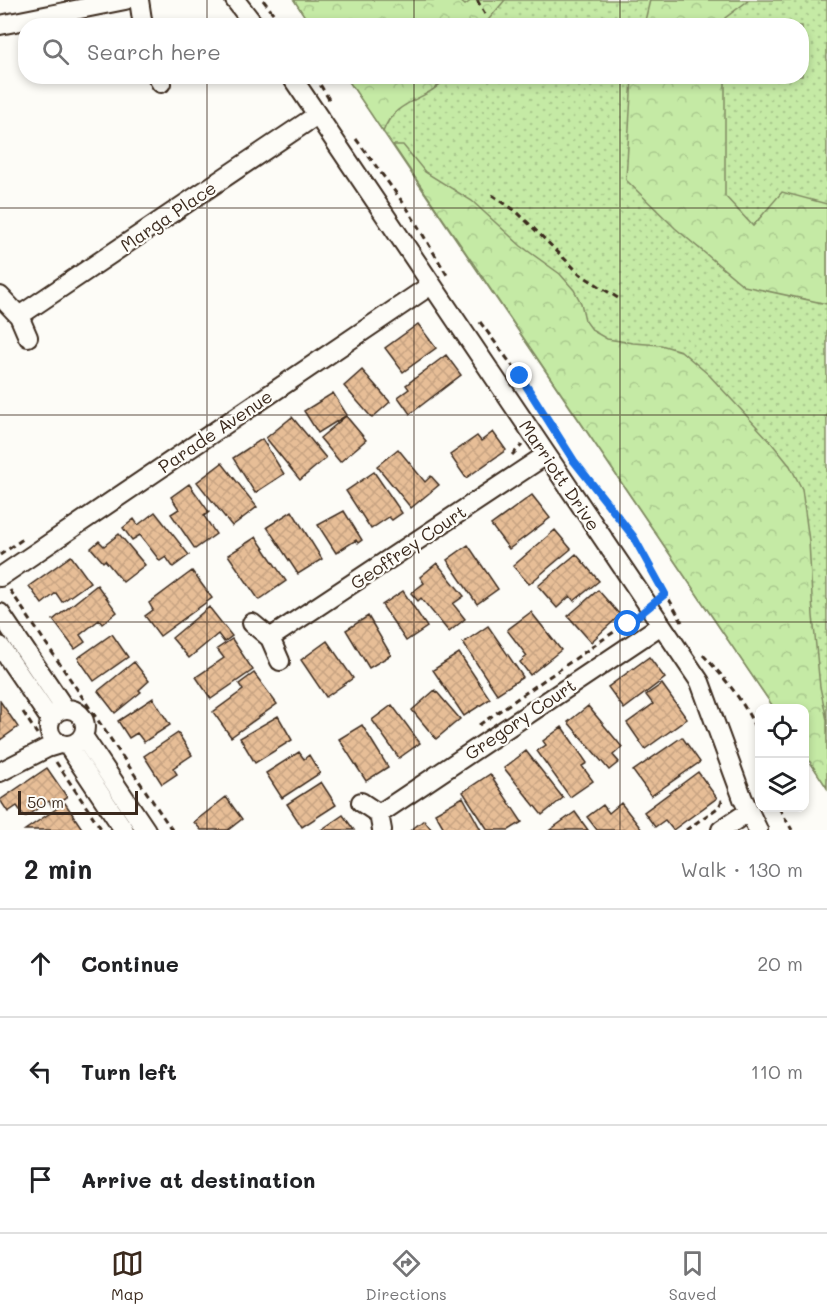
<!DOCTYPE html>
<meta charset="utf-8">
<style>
body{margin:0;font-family:Mali,sans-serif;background:#f2f2f2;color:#202124}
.controls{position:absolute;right:18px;bottom:18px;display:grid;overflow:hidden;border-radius:12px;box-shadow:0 3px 9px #0003}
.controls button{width:54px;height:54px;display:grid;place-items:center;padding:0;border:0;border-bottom:2px solid #e0e0e0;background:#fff;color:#202124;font:30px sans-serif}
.scale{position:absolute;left:18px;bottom:15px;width:120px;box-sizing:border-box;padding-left:6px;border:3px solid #3b2a1e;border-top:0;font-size:16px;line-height:21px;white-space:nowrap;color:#3b2a1e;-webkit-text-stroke:4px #fdfcf7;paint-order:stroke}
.stop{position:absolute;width:18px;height:18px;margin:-14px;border:4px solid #1a73e8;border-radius:50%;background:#fff}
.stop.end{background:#1a73e8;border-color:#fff;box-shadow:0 2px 6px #0008}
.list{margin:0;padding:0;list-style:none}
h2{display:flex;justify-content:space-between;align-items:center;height:78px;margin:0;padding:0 24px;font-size:26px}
h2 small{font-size:20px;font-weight:400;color:#757577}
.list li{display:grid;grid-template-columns:39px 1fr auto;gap:18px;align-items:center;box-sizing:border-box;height:108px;padding:0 24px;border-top:2px solid #e0e0e0}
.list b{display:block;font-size:22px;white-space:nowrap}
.list em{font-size:20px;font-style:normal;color:#757577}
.icon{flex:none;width:33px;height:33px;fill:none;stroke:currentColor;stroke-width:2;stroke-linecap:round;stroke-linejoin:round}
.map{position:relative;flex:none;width:827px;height:830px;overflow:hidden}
.search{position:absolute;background:#fff;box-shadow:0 3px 9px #0003;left:18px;right:18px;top:18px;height:66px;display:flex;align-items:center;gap:15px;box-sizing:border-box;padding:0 21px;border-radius:24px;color:#757577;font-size:22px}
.sheet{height:402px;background:#fff}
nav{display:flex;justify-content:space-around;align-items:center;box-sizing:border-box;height:84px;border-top:2px solid #e0e0e0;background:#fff;font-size:16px;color:#757577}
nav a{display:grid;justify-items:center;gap:3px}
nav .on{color:#3b2a1e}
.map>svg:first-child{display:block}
.grass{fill:url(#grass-dots);stroke:#808a62;stroke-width:1.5}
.forest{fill:url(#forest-crowns);stroke:#808a62;stroke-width:1.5}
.building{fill:url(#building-cross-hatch);stroke:#3b2a1e;stroke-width:1.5}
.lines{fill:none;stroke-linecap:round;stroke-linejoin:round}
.minor-casing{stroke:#3b2a1e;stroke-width:22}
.path{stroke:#3b2a1e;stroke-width:3;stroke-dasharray:6 4.5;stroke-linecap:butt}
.minor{stroke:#fdfcf7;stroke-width:18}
.route{stroke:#1a73e8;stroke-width:8}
.grid{fill:none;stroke:#3b2a1e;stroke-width:1.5;stroke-opacity:0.55}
.labels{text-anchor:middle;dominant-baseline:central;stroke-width:4.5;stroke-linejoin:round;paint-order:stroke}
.street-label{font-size:18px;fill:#3b2a1e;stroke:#fdfcf7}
</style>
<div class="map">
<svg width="827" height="830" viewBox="0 0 827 830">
<defs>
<pattern id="grass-dots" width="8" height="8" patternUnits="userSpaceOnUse" patternTransform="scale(1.5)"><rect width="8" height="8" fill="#c5eaa5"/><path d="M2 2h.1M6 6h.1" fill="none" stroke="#aac98e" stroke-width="1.8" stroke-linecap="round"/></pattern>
<pattern id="forest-crowns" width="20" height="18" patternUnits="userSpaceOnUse" patternTransform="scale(1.5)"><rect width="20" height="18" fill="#c5eaa5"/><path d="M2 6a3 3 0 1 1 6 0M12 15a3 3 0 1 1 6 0" fill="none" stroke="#aac98e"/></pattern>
<pattern id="building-cross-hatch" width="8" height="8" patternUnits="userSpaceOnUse" patternTransform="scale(1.5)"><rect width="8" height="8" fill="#e7be97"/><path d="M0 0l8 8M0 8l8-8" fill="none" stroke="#c7a382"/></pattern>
</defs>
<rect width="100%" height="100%" fill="#fdfcf7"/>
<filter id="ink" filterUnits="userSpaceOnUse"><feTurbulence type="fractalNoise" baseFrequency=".0167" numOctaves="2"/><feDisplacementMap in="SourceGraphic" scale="12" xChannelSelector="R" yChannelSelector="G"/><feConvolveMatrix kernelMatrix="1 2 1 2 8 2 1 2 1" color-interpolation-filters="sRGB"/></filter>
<g filter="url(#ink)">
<path class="grass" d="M294,0H827V788L805,754L804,708H774L346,77L802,76V26L311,25Z"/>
<path class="forest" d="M294,0H459L465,5L472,0H505L484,25L311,26Z
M650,0H749L725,18L724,25H644Z
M346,77H447C427,102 395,98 383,132Z
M632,77H725V196L753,226L782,192L827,204V304L744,286L675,228L626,180Z
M393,145H403L425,172L472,201L521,246L560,274L574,290L581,303L585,320L593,331L607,339L633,343L661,345L681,351L709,375L769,440L790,466L802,489L809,541L813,616L820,687L827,720V788L805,754L804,708H774Z"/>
<path class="building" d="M418,324L436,348L403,372L385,348Z
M446,355L461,375L410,414L398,397L409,389L406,385Z
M362,370L390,402L372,418L344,386Z
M333,393L347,415L318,433L304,411Z
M346,416L366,440L340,462L320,438Z
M292,417L326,458L300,480L266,438Z
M493,432L506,450L466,478L450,455L477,436L481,441Z
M262,439L284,474L255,493L233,458Z
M398,449L425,482L431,476L439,485L411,508L377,466Z
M222,463L257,507L232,526L197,482Z
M374,472L402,513L392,520L389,517L371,529L346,491Z
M189,484L209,512L204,516L216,534L195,549L171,514L179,509L171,497Z
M532,495L550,518L509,549L491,525Z
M292,511L322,559L298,574L267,527Z
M344,511L362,540L358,543L356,540L336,553L318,525Z
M155,512L189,555L173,567L166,557L160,561L140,535L132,540L123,528L134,519L138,525Z
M555,530L571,549L529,584L513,566Z
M119,534L145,565L123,582L105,560L103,562L91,548L99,541L104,546Z
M256,537L286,581L259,600L228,555Z
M468,545L498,589L477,604L447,560Z
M576,554L599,581L574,601L570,596L557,608L538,586Z
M71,556L90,582L62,602L56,593L42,604L29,586Z
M437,563L464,596L453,604L465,619L449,632L421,598L418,601L411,593L424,583L420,577Z
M192,571L212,598L160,636L145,616L153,610L149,603Z
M97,585L117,612L102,624L99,620L80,635L85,642L75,649L53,620Z
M598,590L620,615L591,642L568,616Z
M403,591L427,627L406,641L382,605Z
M209,607L232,636L224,642L218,634L189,658L172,638Z
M531,612L561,650L530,675L520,662L527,656L507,630Z
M368,616L391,655L369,668L346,630Z
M488,626L523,677L497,694L463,643Z
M112,634L128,657L94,681L78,658Z
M232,639L253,670L211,699L196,677L224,658L217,649Z
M327,641L353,678L326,697L301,660Z
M459,653L490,699L464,716L433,670Z
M649,657L665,678L624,709L608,687Z
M134,662L149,681L139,690L141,692L115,713L98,691Z
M254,673L277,704L231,737L213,712L243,690L239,684Z
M662,684L687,719L645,749L627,723L653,704L646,695Z
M435,690L460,719L436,739L412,710Z
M153,698L170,725L144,742L137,733L129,738L118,721Z
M0,701L18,727L0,740Z
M392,705L420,743L399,758L372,720Z
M588,706L622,747L613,755L619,762L609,770L568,722Z
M278,716L292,740L255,763L240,738Z
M362,725L388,767L366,781L339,739Z
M562,727L587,763L582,766L593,781L570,797L537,751L546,745L543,741Z
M178,733L192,755L173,768L177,774L162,784L144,756Z
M682,737L700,762L651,796L633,771Z
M526,751L563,798L542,815L504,768Z
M299,752L304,759L309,755L320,773L282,798L266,773Z
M47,768L67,797L52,807L49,801L25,817L17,806L8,812L0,800Z
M698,772L717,798L673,830L665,820L655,827L644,812Z
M490,774L522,822L509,830H488L463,792Z
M321,782L336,805L302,827L287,804Z
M226,797L242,819L228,830H201L194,822Z
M463,797L481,830H445L435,813Z
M65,803L83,830H25Z
M621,803L642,830H597L587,817L603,805L609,813Z
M575,812L588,830H550Z
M343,815L354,830H321Z
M424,820L432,830H411Z"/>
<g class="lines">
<g class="minor-casing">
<path id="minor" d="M139,0L143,26
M235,0L255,26
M0,25L125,0
M157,76L161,83
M291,76L700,682L743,799L758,830
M0,296L19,316L28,337
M19,316L317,115
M0,577L431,285
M0,613L65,709
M252,623L270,638L280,661
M270,638L546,455
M0,646L50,719
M49 727a18 18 0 1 1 36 0a18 18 0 1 1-36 0Z
M83,736L146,830
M68,746L124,830
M0,772L47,748L60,744
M361,802L379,814L382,830
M379,814L661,625
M721,830L748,812"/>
</g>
<path class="path" d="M263,0L283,26
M477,0L486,16
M315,76L330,101
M356,139L407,208L447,275
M492,195L516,211L580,274L621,300
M480,322L520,376L574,461L633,536L682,622
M512,455L522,445
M0,555L23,539
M10,590L172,830
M703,655C726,679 750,708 760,741
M23,712L37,734
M479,725L637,616
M56,762L102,830
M779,808L792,830
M686,830L719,807L724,796"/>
<use href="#minor" class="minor"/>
</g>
</g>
<g class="lines" filter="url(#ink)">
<path class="route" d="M520,376L574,461L633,536L665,594L628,624"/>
</g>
<path class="grid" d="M207,0V26M414,0V26M620,0V26M207,76V830M414,76V830M620,76V830M0,208H827M0,415H827M0,622H827"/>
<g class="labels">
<g class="street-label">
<text transform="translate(168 216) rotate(-34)">Marga Place</text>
<text transform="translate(215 431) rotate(-34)">Parade Avenue</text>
<text transform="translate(560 475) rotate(56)">Marriott Drive</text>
<text transform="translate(408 547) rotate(-34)">Geoffrey Court</text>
<text transform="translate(520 719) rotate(-34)">Gregory Court</text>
</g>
</g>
</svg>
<div class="controls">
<button><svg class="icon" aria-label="locate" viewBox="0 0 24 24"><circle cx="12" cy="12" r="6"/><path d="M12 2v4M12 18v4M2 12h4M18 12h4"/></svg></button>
<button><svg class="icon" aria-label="layers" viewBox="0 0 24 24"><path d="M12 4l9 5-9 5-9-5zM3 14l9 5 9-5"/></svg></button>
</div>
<div class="scale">50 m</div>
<div class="stop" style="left:628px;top:624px"></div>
<div class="stop end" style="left:520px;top:376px"></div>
<div class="search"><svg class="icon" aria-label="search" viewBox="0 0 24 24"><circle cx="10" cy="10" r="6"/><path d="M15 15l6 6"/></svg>Search here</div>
</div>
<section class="sheet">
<h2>2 min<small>Walk · 130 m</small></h2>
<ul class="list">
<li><svg class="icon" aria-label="ahead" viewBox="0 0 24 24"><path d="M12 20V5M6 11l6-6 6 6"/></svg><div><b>Continue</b></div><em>20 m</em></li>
<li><svg class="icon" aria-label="left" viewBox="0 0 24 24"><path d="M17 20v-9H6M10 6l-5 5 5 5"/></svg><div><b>Turn left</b></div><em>110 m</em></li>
<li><svg class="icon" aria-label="arrive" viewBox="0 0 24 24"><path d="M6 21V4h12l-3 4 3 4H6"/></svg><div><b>Arrive at destination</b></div></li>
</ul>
</section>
<nav>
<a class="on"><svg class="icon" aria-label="map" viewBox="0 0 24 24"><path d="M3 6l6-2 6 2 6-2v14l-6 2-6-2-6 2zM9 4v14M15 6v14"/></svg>Map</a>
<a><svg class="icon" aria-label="directions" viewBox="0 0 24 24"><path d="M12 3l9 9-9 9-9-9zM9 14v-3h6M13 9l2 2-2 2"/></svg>Directions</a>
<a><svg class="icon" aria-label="saved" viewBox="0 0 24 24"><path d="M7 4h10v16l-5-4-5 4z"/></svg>Saved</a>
</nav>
